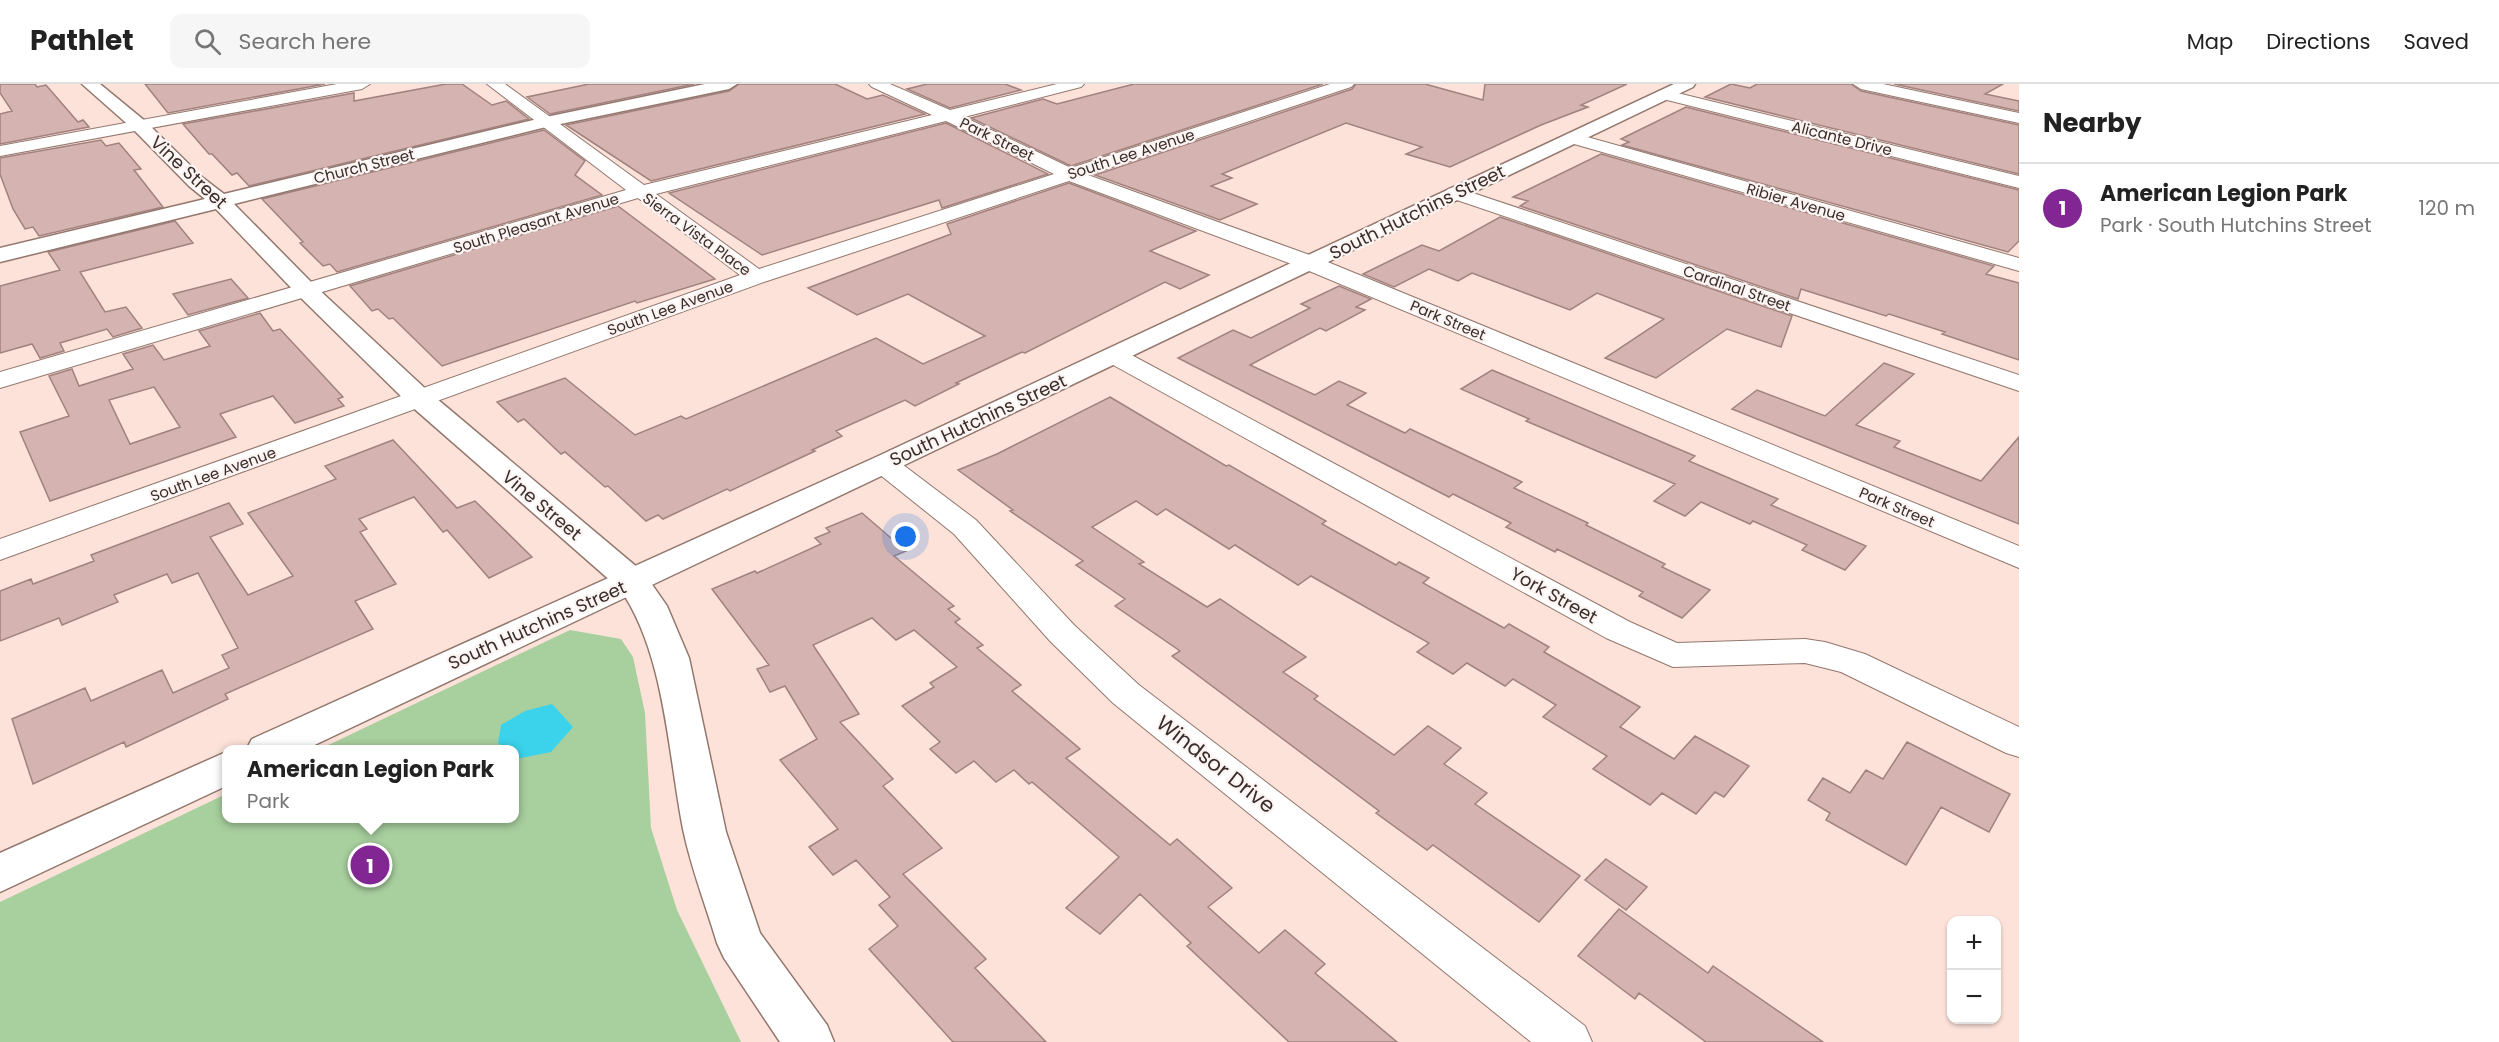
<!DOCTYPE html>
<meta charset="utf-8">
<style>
body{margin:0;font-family:Poppins,sans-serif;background:#f6f6f6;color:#222}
.controls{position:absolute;right:18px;bottom:18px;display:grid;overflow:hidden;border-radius:12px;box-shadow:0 2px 4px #0004}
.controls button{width:54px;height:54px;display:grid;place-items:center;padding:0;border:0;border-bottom:2px solid #e0e0e0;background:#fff;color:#222;font:30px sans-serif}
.you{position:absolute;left:906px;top:453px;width:21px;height:21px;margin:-15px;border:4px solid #fff;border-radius:50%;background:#1a73e8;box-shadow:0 0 0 9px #1a73e833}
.badge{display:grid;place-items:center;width:39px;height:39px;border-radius:50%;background:#812692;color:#fff;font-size:20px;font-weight:700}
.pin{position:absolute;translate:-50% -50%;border:3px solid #fff;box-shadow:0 2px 6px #0006}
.popup{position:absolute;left:222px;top:661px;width:297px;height:78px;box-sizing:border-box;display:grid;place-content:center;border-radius:12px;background:#fff;filter:drop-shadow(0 2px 4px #0005);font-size:20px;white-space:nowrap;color:#767676}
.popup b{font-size:22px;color:#222}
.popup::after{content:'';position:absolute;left:50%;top:100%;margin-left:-12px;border:12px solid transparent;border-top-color:#fff}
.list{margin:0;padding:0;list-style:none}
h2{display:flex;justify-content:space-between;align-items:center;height:78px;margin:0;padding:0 24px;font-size:26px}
h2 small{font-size:20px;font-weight:400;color:#767676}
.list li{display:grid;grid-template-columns:39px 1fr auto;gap:18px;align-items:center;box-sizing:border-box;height:90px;padding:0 24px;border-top:2px solid #e0e0e0}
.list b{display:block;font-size:22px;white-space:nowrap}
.list p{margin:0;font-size:20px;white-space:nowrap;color:#767676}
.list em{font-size:20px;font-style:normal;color:#767676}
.icon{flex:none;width:33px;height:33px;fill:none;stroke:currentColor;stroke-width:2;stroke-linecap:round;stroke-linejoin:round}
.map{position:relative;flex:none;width:2019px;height:958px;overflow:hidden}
header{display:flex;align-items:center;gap:36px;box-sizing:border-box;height:84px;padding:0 30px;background:#fff;border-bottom:2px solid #e0e0e0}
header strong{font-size:28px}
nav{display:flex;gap:33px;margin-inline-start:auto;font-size:21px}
.search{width:420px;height:54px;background:#f6f6f6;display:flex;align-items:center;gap:15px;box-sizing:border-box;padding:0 21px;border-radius:12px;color:#767676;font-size:22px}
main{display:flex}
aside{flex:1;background:#fff}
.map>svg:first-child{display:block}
.green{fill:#a8cf9e}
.water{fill:#3bd3eb}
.building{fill:#d4b3b0;stroke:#a1827f;stroke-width:1.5;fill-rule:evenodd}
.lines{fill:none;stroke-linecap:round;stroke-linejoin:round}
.minor-casing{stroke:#93776d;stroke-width:2}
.tertiary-casing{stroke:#93776d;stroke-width:3}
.secondary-casing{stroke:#93776d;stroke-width:3}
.minor{fill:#fff;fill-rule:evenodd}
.tertiary{fill:#fff;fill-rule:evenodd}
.secondary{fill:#fff;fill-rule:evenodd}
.labels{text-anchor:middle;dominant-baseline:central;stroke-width:4.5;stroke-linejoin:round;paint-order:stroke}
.far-street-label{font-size:15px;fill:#392d29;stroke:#fbf4f2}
.street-label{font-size:18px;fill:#392d29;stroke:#fbf4f2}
.near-street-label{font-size:21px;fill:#392d29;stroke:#fbf4f2}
</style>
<header>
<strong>Pathlet</strong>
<div class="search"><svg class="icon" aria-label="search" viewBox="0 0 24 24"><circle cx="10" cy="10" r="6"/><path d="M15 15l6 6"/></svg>Search here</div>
<nav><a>Map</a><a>Directions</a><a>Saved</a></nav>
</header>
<main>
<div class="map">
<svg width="2019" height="958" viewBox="0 0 2019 958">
<rect width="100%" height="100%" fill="#fce2d9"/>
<path class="green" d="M570,546L621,555L633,573L645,629L651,744L677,826L741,958H0V818L226,710V734H514V666L320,665Z"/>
<path class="water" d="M552,620L573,643L551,668L516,675L514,666L505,665L498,659L501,641L525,627Z"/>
<path class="building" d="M0,0H35L37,3L46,1L78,38L83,36L89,43L0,60V30L12,27L0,9Z
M145,0H325L168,29Z
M446,0H462L492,21L506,17L529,35L249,102L237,89L232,91L212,70H209L183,40L354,9V17Z
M589,0H694L550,30L527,13Z
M739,0H835L867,15L883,11L925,30L651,97L566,41L729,7Z
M927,0H1005L1021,6L950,24L907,5Z
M1134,0H1323L1071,82L971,34L1043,15L1057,20Z
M1356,0H1425L1483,16L1485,0H1627L1581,21L1588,23L1541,41L1450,83L1406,70L1422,63L1346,39L1222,90L1232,94L1211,102L1257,120L1220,136L1095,91L1352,5Z
M1731,0L1750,4L1757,0H1851L1861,7L2019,41V90L1705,13Z
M1894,0H2003L1985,10L2019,17V27Z
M1686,23L2019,106V157L2008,168L1622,61L1629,58L1621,55Z
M946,39L1048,90L942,124L939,116L762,171L669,109Z
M544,46L585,77L575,91L602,111L337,188L330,180L323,182L300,159L303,158L262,115Z
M101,56L106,62L119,59L141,85L134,86L163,123L39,152L33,143L25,145L13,125L0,90V74Z
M1601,70L1994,182L1986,190L2019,199V276L1942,250L1945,248L1889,230L1886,232L1801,205L1798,215L1520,122L1528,117L1513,113Z
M1069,99L1196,147L1150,167L1209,191L1180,205L1165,198L1025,269L1022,268L956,299L959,300L915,322L905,316L836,347L842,352L812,366L815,367L730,407L727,405L663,435L658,431L646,437L608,402L605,403L565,368L561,370L524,335L518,338L497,318L565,294L635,351L681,332L686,335L876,254L923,280L985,252L908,210L857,231L808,204L951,150L947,140Z
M618,122L715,195L637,219L635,217L442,282L393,234L389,235L378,225L372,227L350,202Z
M1500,133L1792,232L1781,263L1727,245L1656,294L1605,274L1664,235L1597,209L1570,226L1472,189L1458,197L1429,185L1394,203L1363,190L1422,161L1439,167Z
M175,137L193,159L80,188L105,228L126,223L142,244L113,253L107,245L60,259L64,267L40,274L32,260L0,269V202L60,186L48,168Z
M231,195L248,214L188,231L173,210Z
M1339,202L1371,215L1356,223L1365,226L1326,247L1320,244L1250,281L1315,311L1339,297L1366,309L1347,321L1405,349L1410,345L1522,398L1514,404L1588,439L1586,441L1665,480L1662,483L1710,506L1682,534L1639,512L1643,508L1557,465L1555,468L1506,443L1511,439L1453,410L1449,413L1178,274L1233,246L1251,254L1310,224L1301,220Z
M260,229L273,247L280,245L343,313L338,315L344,322L295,339L273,312L220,330L236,353L50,417L20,348L69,332L49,292L72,285L79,302L133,285L123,270L153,261L164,276L210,262L199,247ZM154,303L180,343L130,360L109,316Z
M1884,279L1914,290L1856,341L1900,357L1894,363L1981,397L2019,353V440L1732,325L1757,306L1825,332Z
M1492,286L1695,372L1689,377L1778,415L1771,421L1866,462L1845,486L1802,466L1807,461L1753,437L1750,440L1701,418L1685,432L1654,417L1675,400L1526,337L1529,335L1461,305Z
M1110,313L1226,382L1229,381L1326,437L1322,440L1396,481L1399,478L1429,494L1423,499L1504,544L1509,540L1549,563L1544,568L1640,623L1620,643L1674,675L1695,652L1749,682L1724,713L1715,708L1696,730L1662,709L1650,721L1593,685L1607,672L1543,633L1556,621L1513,595L1505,602L1467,579L1453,590L1417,568L1429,559L1311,492L1298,501L1235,461L1229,465L1166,425L1157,431L1136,417L1092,443L1144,478L1139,480L1207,523L1220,515L1306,573L1283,588L1318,612L1314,615L1394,671L1428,642L1461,664L1444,680L1487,709L1475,720L1580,792L1539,838L1433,761L1427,766L1376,729L1379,727L1172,572L1180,567L1115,522L1125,515L1076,481L1083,477L1010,427L1013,426L958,386L997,370Z
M393,356L457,424L475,417L532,473L489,494L447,446L443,448L414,413L359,435L367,445L360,448L396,500L355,517L373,545L225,610L228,615L126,663L124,658L33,700L12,635L85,604L91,617L162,586L173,609L229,584L222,571L238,564L198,489L172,499L167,490L114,511L118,518L62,541L59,534L0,557V507L31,495L33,500L94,477L91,471L229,419L243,440L210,453L248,511L293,492L248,429L336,395L325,382Z
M862,429L906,467L894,472L954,522L948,525L960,535L955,538L983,561L977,564L1021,601L1012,607L1080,665L1066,674L1170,761L1177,755L1232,804L1208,823L1259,869L1285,846L1325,880L1315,889L1397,958H1289L1187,862L1191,859L1140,810L1100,850L1066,824L1119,773L1032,698L1029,700L1014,686L996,698L974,677L956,689L930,665L940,658L902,622L934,603L930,599L957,583L914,546L896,556L872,534L813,561L859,630L840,638L893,695L883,702L942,764L903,790L986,875L975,884L1046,958H953L869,865L898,842L879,821L890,813L856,776L833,791L809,763L838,745L780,676L817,655L785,602L770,608L757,585L769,581L712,505L755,487L757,489L821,460L815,454L830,448L826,444Z
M1907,658L2010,710L1989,748L1941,723L1906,781L1826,736L1830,729L1808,716L1823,694L1850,709L1866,686L1883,695Z
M1606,775L1647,803L1626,826L1585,796Z
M1619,825L1708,889L1713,882L1823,958H1706L1639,909L1635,915L1578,872Z"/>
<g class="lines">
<g class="minor-casing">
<path id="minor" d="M337,0H370L362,5L0,72V62Z
M487,0H505L644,101L932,31L872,3L869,0H890L950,26L1057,0H1084L1081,3L964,33L1071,84L1330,0H1354L1351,3L1088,91L1318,174L2019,462V484L1302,184L1069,97L764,198L0,476V455L740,191L638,114L0,304V288L626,106ZM946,37L1054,90L759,185L656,110Z
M1853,0H1883L2019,29V39L1861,5Z
M1665,6L2019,92V104L1659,14L1657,11L1659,8Z
M1573,49L2019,174V187L1567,58L1564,54L1567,50Z
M1455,103L2019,291V307L1448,113L1445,109L1448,105Z
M1115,265L1124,267L1630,538L1677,559L1805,555L1825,558L1865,570L2019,643V673L2006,669L1841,588L1805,579L1673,583L1606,554L1106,277L1103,272L1106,267Z
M884,372L894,374L976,436L1074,541L1139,601L1585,942L1592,958H1531L1113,619L1050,557L954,450L874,386L870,380L874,374Z"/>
</g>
<g class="tertiary-casing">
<path id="tertiary" d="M82,0H100L145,37L203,94L224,110L546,33L705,0H737L729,5L546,43L234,120L315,202L430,309L644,489L667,522L689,574L726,748L760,849L827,941L834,958H780L724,874L717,859C706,822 691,784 683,745C668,669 665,569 620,505L410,321L299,212L216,125L0,178V164L205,115L189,102L133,45Z"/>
</g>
<g class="secondary-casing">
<path id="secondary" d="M1674,0H1695L1693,3L894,386L304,666H246L252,655L874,374Z
M226,668V702L0,808V769Z"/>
</g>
<use href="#minor" class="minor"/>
<use href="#tertiary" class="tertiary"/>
<use href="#secondary" class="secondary"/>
</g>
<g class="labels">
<g class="far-street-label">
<text transform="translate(1842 54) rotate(14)">Alicante Drive</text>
<text transform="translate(997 55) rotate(26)">Park Street</text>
<text transform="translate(1131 70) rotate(-18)">South Lee Avenue</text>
<text transform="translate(364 82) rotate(-14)">Church Street</text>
<text transform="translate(1796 118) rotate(16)">Ribier Avenue</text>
<text transform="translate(536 139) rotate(-17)">South Pleasant Avenue</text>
<text transform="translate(697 150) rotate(36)">Sierra Vista Place</text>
<text transform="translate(1737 204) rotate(19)">Cardinal Street</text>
<text transform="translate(670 224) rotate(-20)">South Lee Avenue</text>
<text transform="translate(1448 236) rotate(23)">Park Street</text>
<text transform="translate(213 390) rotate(-20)">South Lee Avenue</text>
<text transform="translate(1897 423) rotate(23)">Park Street</text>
</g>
<g class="street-label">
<text transform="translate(189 88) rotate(43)">Vine Street</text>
<text transform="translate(1417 128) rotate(-26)">South Hutchins Street</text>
<text transform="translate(978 336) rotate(-25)">South Hutchins Street</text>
<text transform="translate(542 421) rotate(40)">Vine Street</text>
<text transform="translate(1554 511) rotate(29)">York Street</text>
<text transform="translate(537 541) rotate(-24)">South Hutchins Street</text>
</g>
<g class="near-street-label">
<text transform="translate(1216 680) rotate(38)">Windsor Drive</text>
</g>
</g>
</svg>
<div class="controls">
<button>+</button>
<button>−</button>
</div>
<div class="you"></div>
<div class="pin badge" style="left:370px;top:781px">1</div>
<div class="popup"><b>American Legion Park</b>Park</div>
</div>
<aside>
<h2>Nearby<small></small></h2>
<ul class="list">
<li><span class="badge">1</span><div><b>American Legion Park</b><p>Park · South Hutchins Street</p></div><em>120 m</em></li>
</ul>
</aside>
</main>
